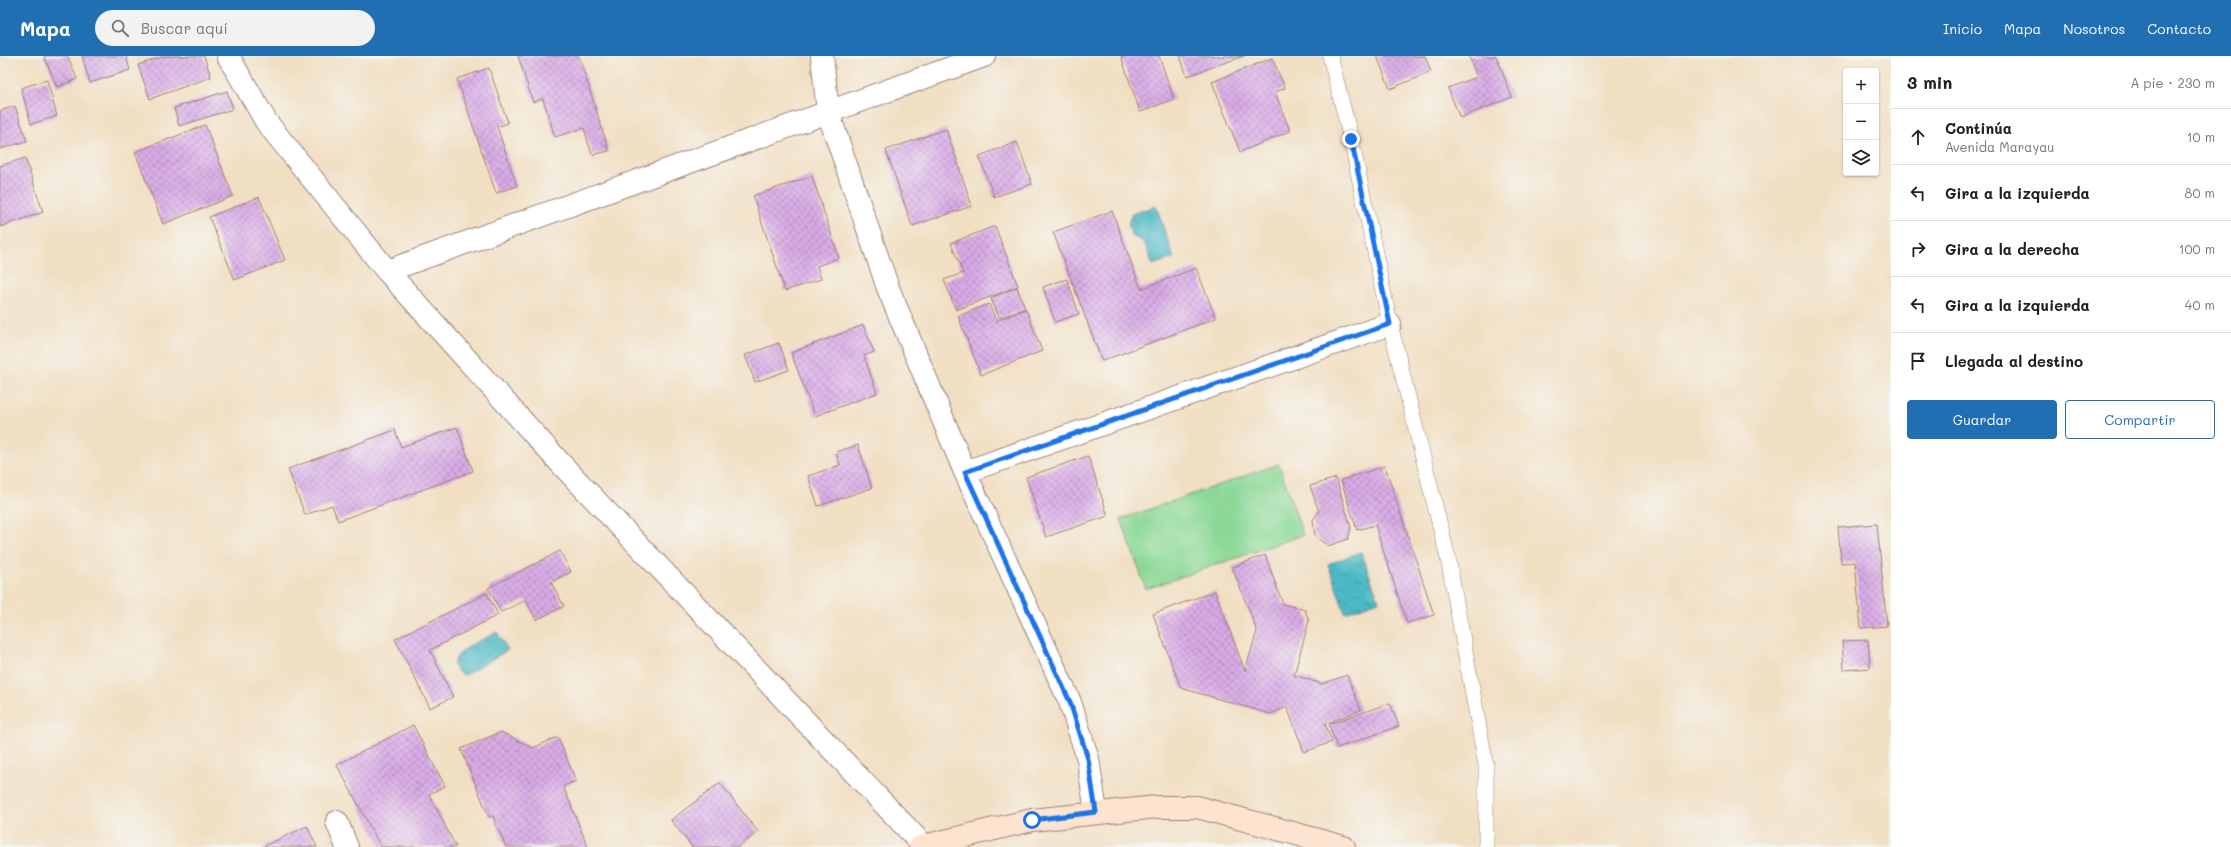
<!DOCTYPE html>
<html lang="es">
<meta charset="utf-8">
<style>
body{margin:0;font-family:Mali,sans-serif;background:#f2f2f2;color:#202124}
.controls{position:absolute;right:12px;top:12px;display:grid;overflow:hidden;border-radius:4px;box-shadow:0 1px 3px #0004}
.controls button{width:36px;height:36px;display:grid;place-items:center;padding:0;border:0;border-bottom:1px solid #e0e0e0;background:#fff;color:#202124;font:20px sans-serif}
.stop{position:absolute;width:12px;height:12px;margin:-9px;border:3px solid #1a73e8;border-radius:50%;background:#fff}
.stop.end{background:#1a73e8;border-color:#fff;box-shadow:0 1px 4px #0008}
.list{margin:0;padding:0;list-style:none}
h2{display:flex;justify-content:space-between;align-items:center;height:52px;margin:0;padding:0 16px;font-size:17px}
h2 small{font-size:13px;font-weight:400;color:#757577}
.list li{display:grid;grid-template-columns:26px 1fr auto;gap:12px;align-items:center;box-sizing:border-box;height:56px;padding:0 16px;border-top:1px solid #e0e0e0}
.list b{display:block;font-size:15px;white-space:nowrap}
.list p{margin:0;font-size:13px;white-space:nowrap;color:#757577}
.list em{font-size:13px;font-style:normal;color:#757577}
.actions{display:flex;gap:8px;padding:12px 16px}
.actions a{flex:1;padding:9px 0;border:1px solid #1f6fb2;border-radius:4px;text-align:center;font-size:14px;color:#1f6fb2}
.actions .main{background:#1f6fb2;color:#fff}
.icon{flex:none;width:22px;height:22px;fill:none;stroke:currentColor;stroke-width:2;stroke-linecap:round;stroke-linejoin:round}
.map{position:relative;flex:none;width:1891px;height:791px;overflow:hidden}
header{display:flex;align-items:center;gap:24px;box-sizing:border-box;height:56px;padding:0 20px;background:#1f6fb2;color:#fff}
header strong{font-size:19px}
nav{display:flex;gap:22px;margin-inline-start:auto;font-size:14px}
.search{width:280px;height:36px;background:#f2f2f2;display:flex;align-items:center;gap:10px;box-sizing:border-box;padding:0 14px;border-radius:22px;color:#757577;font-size:15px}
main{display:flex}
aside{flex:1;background:#fff}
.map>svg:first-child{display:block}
.green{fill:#8cd997;stroke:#6b7c61}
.water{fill:url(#water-ripples);stroke:#4a6c78}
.building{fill:url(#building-cross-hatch)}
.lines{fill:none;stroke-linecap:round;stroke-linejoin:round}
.lane-casing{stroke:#9e7f76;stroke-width:16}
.street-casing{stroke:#9e7f76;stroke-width:24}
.secondary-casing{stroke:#9e7f76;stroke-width:24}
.lane{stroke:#fff;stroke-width:15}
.street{stroke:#fff;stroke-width:22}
.secondary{stroke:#fde4d0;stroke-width:22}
.route{stroke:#1a73e8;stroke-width:5}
</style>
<header>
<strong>Mapa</strong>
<div class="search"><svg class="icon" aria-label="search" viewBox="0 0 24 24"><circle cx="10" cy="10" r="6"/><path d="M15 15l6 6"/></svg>Buscar aquí</div>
<nav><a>Inicio</a><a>Mapa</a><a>Nosotros</a><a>Contacto</a></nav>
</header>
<main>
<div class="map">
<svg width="1891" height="791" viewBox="0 0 1891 791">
<defs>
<pattern id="water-ripples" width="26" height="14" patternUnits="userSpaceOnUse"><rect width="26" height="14" fill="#4bb9c5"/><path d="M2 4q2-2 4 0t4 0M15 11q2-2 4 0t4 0" fill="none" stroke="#4096a0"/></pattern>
<pattern id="building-cross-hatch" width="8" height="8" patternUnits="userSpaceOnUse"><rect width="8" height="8" fill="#d9ace7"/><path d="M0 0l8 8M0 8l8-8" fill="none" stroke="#b28bbb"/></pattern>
</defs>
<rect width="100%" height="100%" fill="#f6f6f2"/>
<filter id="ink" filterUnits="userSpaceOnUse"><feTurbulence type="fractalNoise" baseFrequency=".025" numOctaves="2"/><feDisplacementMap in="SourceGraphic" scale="8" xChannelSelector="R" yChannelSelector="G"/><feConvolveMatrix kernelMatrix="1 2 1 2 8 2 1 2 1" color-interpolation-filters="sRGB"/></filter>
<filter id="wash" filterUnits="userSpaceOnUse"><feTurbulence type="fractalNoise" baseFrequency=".012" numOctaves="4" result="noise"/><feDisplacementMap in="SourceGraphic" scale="16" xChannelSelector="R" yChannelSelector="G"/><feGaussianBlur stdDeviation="0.9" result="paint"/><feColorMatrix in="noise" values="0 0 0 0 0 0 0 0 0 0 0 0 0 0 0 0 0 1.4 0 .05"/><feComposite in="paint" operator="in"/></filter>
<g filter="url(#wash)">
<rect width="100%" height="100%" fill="#f1dfc2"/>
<path class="green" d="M1279,408L1303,479L1146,533L1121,463Z"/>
<path class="water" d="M1156,150L1174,202L1153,209L1144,186L1132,180L1128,168L1132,158Z
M1361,496L1379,545L1345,557L1328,508Z
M497,576L508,594L465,619L459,617L453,609C458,592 482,584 497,576Z"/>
<g id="blocks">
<path class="building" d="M44,0H68L77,23L57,31Z
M82,0H126L130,14L90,27Z
M165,0H204L211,21L150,43L138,9Z
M518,0H579L609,95L592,99L584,72L555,81L543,43L533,46Z
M1121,0H1159L1174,43L1140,56Z
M1180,0H1244L1187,20Z
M1377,0H1425L1431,16L1390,33Z
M1469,0H1496L1512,41L1460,62L1448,32L1477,21Z
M1272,2L1285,32L1275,36L1290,75L1240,96L1212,26Z
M489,12L508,67L497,71L517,130L496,137L457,23Z
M47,24L57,60L31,68L21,32Z
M227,35L233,53L179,70L174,52Z
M15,50L27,85L0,93V55Z
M205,69L233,140L163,168L135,96Z
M946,73L972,150L912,170L886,94Z
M1017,86L1032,128L994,141L979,100Z
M25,102L43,156L0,171V110Z
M812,120L839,202L817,210L821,223L785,235L753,140Z
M259,141L285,204L235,224L209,161Z
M1112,155L1141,233L1196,212L1216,262L1102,305L1053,176Z
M995,170L1018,230L956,254L944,224L963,217L951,187Z
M1067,223L1079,258L1055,266L1043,231Z
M1017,231L1025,252L999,262L991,242Z
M989,248L996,265L1026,253L1042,295L981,319L958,260Z
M863,269L874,296L864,300L877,337L815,360L791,297Z
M779,287L789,314L755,326L745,299Z
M457,371L473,415L338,465L332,449L305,459L288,413L395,374L401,391Z
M858,389L872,432L818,450L808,420L840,409L836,396Z
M1088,400L1108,460L1046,481L1026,421Z
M1385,410L1434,559L1407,567L1375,469L1357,474L1341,424Z
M1336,422L1351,472L1348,483L1328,490L1315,480L1313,464L1319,455L1310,430Z
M1877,468L1887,570L1861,572L1855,506L1841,507L1838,471Z
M560,495L571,516L551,526L564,550L536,564L526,544L501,556L488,532Z
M1265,499L1283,548L1305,554L1309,565L1294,619L1322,628L1347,619L1361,654L1325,668L1332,686L1304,696L1287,651L1270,658L1181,632L1153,558L1215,535L1245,615L1257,575L1232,511Z
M487,537L498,559L430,594L453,641L430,652L395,583Z
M1868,584L1870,612L1844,614L1842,585Z
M1390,647L1399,670L1337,692L1329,668Z
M413,669L445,730L429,738L456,791H381L337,709Z
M501,676L533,692L558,681L576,725L563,730L588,791H506L493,760L489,761L461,693Z
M720,727L758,776L738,791H692L671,764Z
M307,770L317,791H262Z"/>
</g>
</g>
<g filter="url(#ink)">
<use href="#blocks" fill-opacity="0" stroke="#9e7f76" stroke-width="1"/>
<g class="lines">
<g class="lane-casing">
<path id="lane" d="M1330,0L1351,83L1390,268L1448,502L1486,709V791"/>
</g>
<g class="street-casing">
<path id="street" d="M228,0L267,67L387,215L562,409L923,789
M822,0L828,56L888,232L965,416L1070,646L1088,703L1096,756
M387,215L984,0
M965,416L1390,268
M337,766L347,791"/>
</g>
<g class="secondary-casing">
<path id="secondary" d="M920,791L1032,764L1157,751H1197L1344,791"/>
</g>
<use href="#lane" class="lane"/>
<use href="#street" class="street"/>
<use href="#secondary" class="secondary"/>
</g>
</g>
<g class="lines" filter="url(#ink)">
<path class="route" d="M1032,764L1096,756L1088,703L1070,646L965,416L1390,268L1351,83"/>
</g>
</svg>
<div class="controls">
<button>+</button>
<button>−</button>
<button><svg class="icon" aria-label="layers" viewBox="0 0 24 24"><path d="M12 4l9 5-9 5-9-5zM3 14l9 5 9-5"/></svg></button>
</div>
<div class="stop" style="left:1032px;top:764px"></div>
<div class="stop end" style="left:1351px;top:83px"></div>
</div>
<aside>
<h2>3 min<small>A pie · 230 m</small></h2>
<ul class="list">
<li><svg class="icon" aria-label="ahead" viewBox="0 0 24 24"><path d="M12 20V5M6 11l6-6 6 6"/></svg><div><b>Continúa</b><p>Avenida Marayau</p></div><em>10 m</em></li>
<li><svg class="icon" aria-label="left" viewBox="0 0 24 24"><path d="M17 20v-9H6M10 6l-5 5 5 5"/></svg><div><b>Gira a la izquierda</b></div><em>80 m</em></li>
<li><svg class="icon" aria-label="right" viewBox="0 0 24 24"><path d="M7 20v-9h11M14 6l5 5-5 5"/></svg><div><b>Gira a la derecha</b></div><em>100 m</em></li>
<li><svg class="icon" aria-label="left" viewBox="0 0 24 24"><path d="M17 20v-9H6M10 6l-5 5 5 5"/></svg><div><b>Gira a la izquierda</b></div><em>40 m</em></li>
<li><svg class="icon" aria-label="arrive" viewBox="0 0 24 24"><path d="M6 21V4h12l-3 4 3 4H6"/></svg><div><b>Llegada al destino</b></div></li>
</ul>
<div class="actions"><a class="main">Guardar</a><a>Compartir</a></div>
</aside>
</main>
